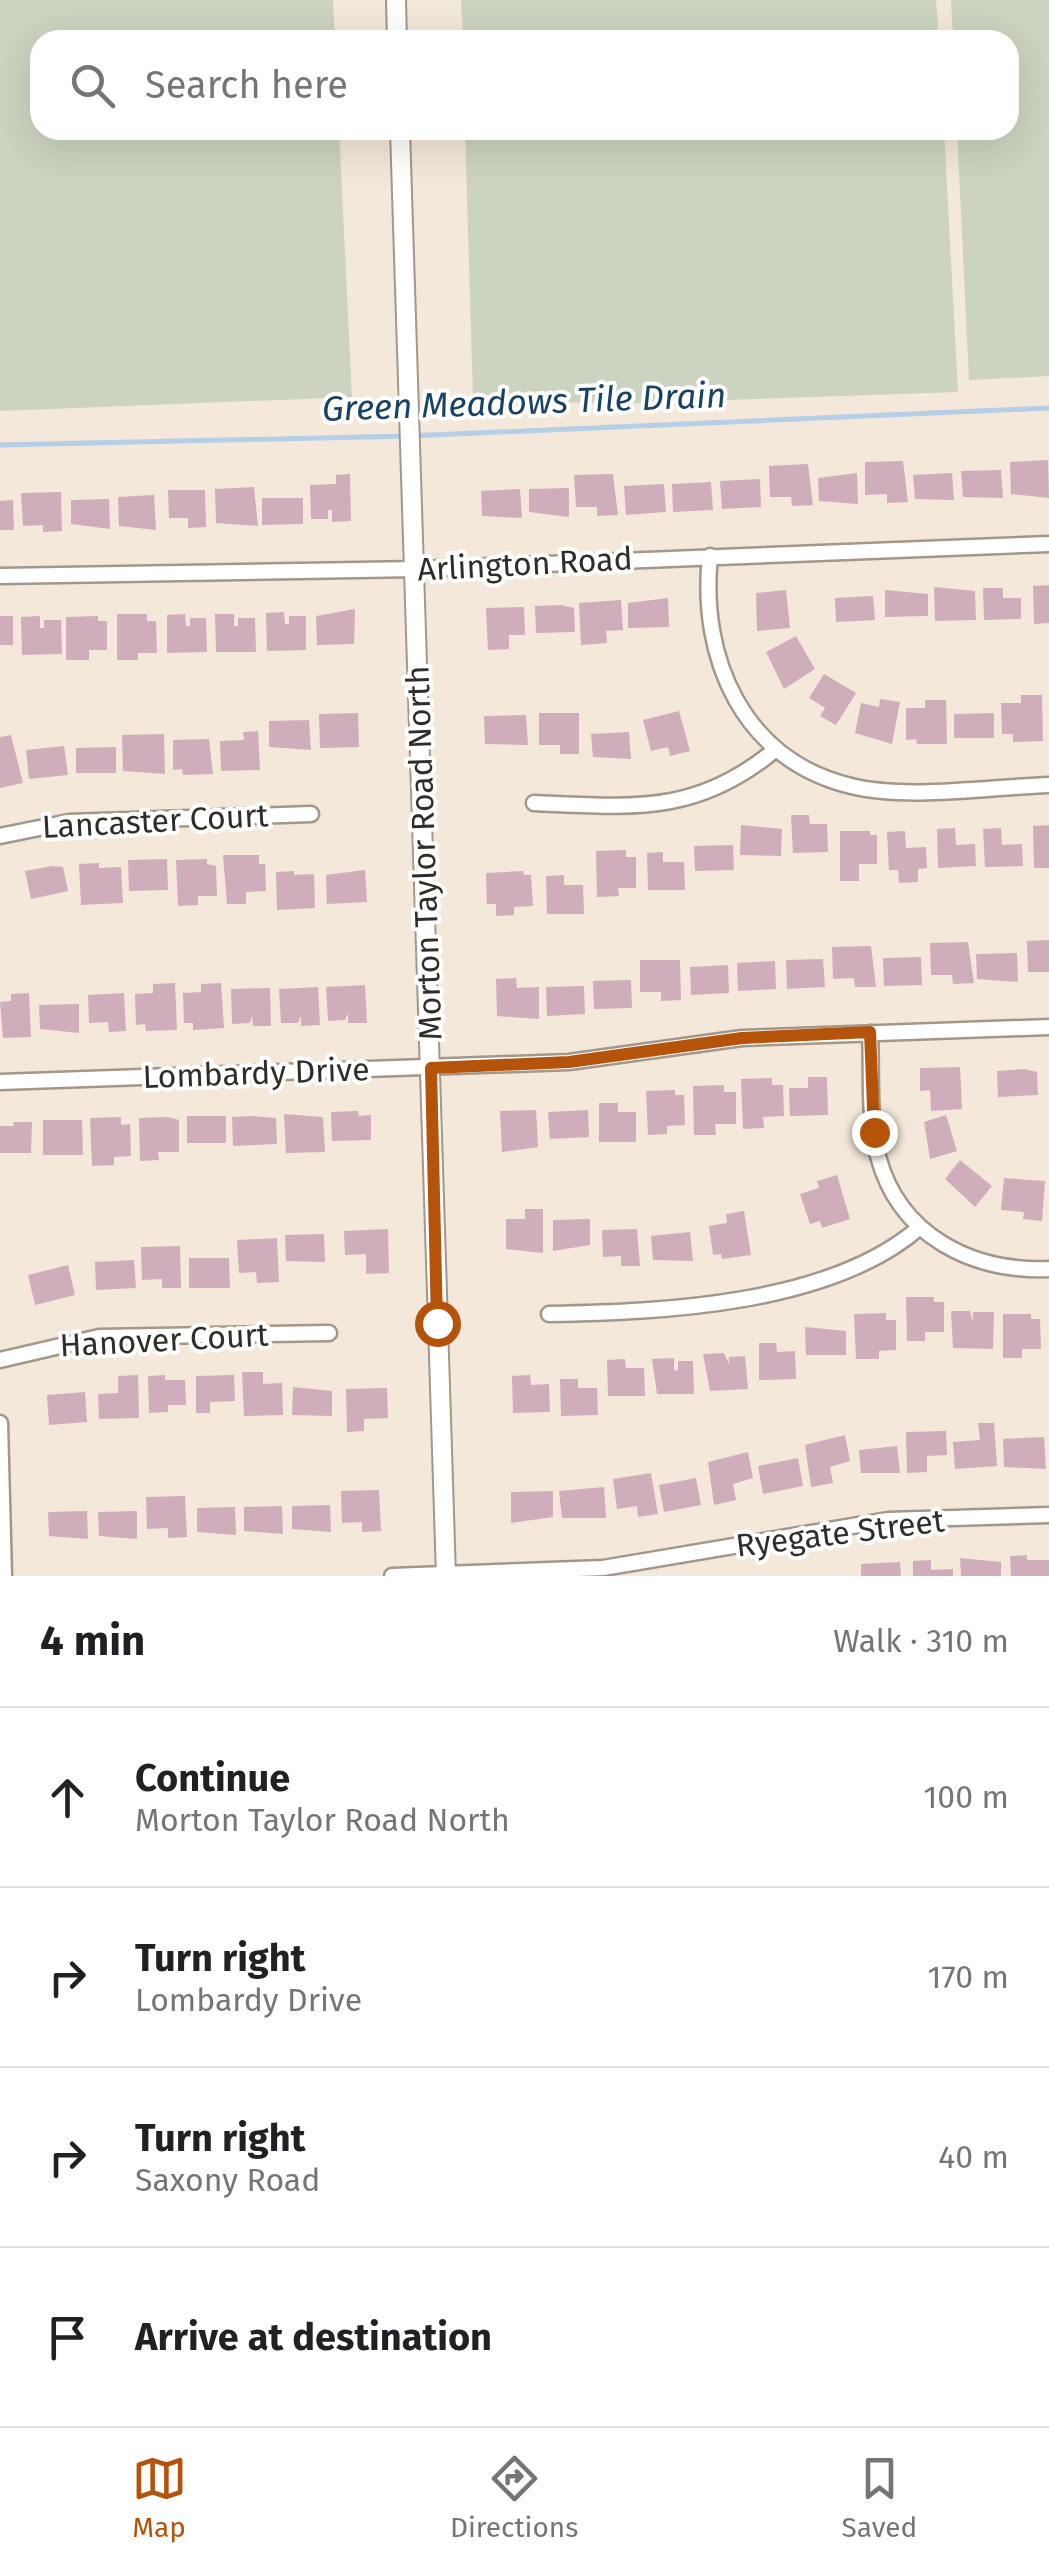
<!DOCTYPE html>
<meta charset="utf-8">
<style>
body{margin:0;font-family:"Fira Sans",sans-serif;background:#f2f2f2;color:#202124}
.stop{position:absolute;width:30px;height:30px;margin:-22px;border:8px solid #b45309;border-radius:50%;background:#fff}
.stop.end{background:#b45309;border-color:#fff;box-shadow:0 2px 10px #0008}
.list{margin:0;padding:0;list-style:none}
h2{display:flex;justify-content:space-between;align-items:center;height:130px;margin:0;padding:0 40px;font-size:42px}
h2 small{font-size:32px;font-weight:400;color:#757577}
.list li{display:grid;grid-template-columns:65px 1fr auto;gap:30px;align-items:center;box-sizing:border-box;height:180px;padding:0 40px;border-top:2px solid #e0e0e0}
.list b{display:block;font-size:38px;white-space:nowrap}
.list p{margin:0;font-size:32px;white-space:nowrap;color:#757577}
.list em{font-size:32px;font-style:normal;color:#757577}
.icon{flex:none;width:55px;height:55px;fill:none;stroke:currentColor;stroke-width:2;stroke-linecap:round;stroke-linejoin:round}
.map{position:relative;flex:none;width:1049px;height:1576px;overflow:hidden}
.search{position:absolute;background:#fff;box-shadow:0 10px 40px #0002;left:30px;right:30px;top:30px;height:110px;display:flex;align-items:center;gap:25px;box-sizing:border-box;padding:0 35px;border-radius:30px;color:#757577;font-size:38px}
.sheet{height:850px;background:#fff}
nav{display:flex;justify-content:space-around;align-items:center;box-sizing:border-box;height:140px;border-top:2px solid #e0e0e0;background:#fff;font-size:28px;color:#757577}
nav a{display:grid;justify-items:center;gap:5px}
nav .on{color:#b45309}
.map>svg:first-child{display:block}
.green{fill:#ccd3c0}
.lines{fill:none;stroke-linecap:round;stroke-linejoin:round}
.stream{stroke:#b4cfe7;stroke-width:5}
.building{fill:#d0adbb}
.minor-casing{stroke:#a2978a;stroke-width:19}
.tertiary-casing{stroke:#a2978a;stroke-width:22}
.minor{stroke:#fff;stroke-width:14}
.tertiary{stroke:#fff;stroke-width:18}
.route{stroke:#b45309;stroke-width:12}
.labels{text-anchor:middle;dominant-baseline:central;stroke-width:8;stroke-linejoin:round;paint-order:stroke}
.street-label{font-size:32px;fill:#312c27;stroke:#fff}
.water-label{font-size:35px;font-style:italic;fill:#184264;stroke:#fff}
</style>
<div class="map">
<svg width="1049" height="1576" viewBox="0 0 1049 1576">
<rect width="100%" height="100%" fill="#f4e8da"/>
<path class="green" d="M0,0H333L335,40H40V130H339L352,397L0,411Z
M461,0H936L939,40H463Z
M951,0H1049V376L969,380L957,130H1009V40H953Z
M465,130H944L958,392L609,404L473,398Z"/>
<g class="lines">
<path class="stream" d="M0,445L408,436L1049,408"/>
</g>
<path class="building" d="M1048,460L1049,498L1011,494L1010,462Z
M903,461L908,502L887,503V494L865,495V462Z
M808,464L813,505L792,506L791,497H770L769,466Z
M1001,470L1003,498L963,497L961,471Z
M857,473L858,504L819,501L818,478Z
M952,473L954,500L915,499L913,475Z
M350,474L351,521L332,522V510H328V519H311L310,485L336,484V475Z
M613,474L618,515L597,516V507H576L574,475Z
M760,479L761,507L722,509L720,481Z
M711,482L713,510L673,512L672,484Z
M664,484L666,512L626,515L624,486Z
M254,487L258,526L216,523L215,489Z
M569,488V517L529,512V489Z
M520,489L522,518L482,516L481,491Z
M168,490H205L206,527L188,528V518H169Z
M61,492L62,531L43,532V525L23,526L21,493Z
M154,495L156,530L119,526L118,497Z
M262,498H303V524L262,525Z
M109,499L110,529L71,524V500Z
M13,500L14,530H0V501Z
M1049,585V623L1034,624L1033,586Z
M934,587L975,591L976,620L935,621Z
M983,588H1003V598H1021V619L984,620Z
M786,590L790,628L757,631L756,593Z
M885,590L928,594V616L885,617Z
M873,596L875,620L836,622L835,598Z
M668,598L669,627L628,628V603Z
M621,600L623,630L606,631L607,643L581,645L579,603Z
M561,605L574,608L575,632L536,633L535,606Z
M524,607L525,635H509V649L488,650L486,608Z
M355,609L354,644L317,645L316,616Z
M284,612L285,624H289V616H306V650L267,651L266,613Z
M117,614H147V621H156L157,653H138V660H117Z
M185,614L186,626H190V618H206L207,652L167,653V615Z
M215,614H234V626H238V618H255L256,652H216Z
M0,616H13V645H0Z
M40,616V628H44V620H61L62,654L22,655L21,617Z
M98,616V621H107V650H89V660H66V617Z
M796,636L815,669L784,689L766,652Z
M824,674L856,693L836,725L820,716L825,708L809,698Z
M1021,695H1042L1043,741L1013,742V734H1002L1001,703H1021Z
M880,699L900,702L892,744L855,733L861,703L879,707Z
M925,700H946L947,744H917L916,739L906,740V708H925Z
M679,711L690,751L670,756L668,747L651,751L643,720Z
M358,713L359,747L320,748L319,714Z
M539,713H579V754H560V745H539Z
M994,713V738H954V714Z
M526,715L528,745L485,744L484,716Z
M309,720L311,750L269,747V721Z
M258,731L260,770L221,771L220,741L244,740L243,732Z
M629,732L631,759L593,757L591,734Z
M164,734L165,774L123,771L122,735Z
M11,735L23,783L0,788V737Z
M209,739L213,774L183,775L182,769L173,770V740Z
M64,746L68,775L29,779L26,750Z
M116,747V773H76V748Z
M791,815H809L810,824H827L828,852L793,853Z
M741,825L782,829L781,856L740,855Z
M1049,825V868H1034L1033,826Z
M955,828L956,845L975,844L976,866L938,868L937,829Z
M1001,828L1002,845L1022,844L1023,866L985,867L983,829Z
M840,831H870V835H877V864H859V881H840Z
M905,831L906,848L926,847L927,868L918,869V882L899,883L898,870H889L887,832Z
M733,845L734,870L695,871L694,846Z
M626,850V857H636V888H618L619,896L597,897L596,851Z
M663,852V862H684L685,890H648L647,853Z
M223,855H259V864H265L266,891L246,892V904H227Z
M167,859L168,890L129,891L128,860Z
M207,859V864L216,866L217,896H198V905L178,906L176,860Z
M99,863V868L121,867L123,903L81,905L79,864Z
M52,866L63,867L68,891L31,899L25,871Z
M365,870L367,902L327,904L326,875Z
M294,871V875L314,874L315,908L277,910L276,872Z
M523,871L524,875H531L533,906L514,907V915L496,916V904H487L486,873Z
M564,875V885H583L584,914H547L546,876Z
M1049,940V972H1028L1027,941Z
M968,942L974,983L953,984L952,975H931L930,943Z
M871,946L876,987H855L854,978L833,979L832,947Z
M1017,953L1018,982L977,979L976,954Z
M921,957L922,985L884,986L883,958Z
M823,959L825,987L787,989L786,960Z
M640,960H680L681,1000L661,1001V992H640Z
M775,961L776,989L738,991L737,963Z
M728,965L729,993L691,995L690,967Z
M516,978L517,988L539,987V1019L497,1016L496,979Z
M631,980L632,1008L594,1009L593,981Z
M175,983L177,1030L146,1031L145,1024L136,1025L135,994L153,993V984Z
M221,983L224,1028L193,1030V1023H184L183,993L201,992V984Z
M365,985L367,1023H348V1013L345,1020L328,1021L326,987Z
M584,986L585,1014L547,1016L546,987Z
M318,987L320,1025L301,1026V1016L298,1023H281L279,989Z
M270,988L271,1026H253L252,1016L250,1023L232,1024L231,989Z
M29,993L31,1037L3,1038L0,1002L11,1001V994Z
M124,993L126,1031L109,1032L108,1022L89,1023L88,995Z
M79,1004V1033L40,1029L39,1005Z
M960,1067L962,1109L931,1111L930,1090L920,1091V1068Z
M1024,1069L1037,1072L1038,1095L998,1097L997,1071Z
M808,1077H827L828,1115L790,1116L789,1088H808Z
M772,1078V1085H783L784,1116L763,1117L764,1128L743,1129L741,1079Z
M724,1085V1092H736V1124H715L716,1135H694L693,1086Z
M675,1090V1095H684L685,1125L667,1126V1134L648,1135L646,1091Z
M599,1103H618V1112H636V1142H599Z
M536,1110L538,1147L502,1152L500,1111Z
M588,1110L589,1137L550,1139L548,1112Z
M358,1111L359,1116L371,1115V1140L332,1141L331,1112Z
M284,1114L323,1117L325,1152L286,1153Z
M946,1115L957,1151L930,1159L924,1122Z
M187,1116H226V1143H187Z
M251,1116L276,1118L277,1144L233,1146L232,1117Z
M121,1117V1125L130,1124L131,1156L114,1157V1165L92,1166L90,1118Z
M168,1117L179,1120V1152H158L159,1160L140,1161L139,1118Z
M43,1120H82L83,1155H43Z
M13,1122H32L31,1153H0V1126H14Z
M960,1160L992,1186L975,1207L945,1179Z
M837,1175L850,1219L822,1228L820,1221L810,1224L800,1194L819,1188L817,1181Z
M1004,1178L1045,1181L1042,1221L1023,1219L1024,1212L1001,1210Z
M525,1209H543V1253L506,1249V1219H525Z
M744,1211L751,1255L722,1259L721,1254L713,1255L709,1226L727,1223L726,1214Z
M590,1219V1245L553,1251V1220Z
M388,1229L389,1273L366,1274V1254L345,1255L344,1231Z
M637,1229L640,1266H621V1256L603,1257L602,1230Z
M690,1232L693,1261L653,1260L651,1236Z
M324,1234L325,1262L286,1261L285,1235Z
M277,1238L279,1282L257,1283L256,1272L239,1273L237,1240Z
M180,1246L181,1288H162V1279L142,1280L141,1247Z
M229,1258L230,1288H189V1258Z
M134,1260L136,1288L96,1290L95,1262Z
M68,1265L75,1295L35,1305L28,1275Z
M906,1297H934V1302H944V1332H925V1341H907Z
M951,1311H970L973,1322V1312H994L993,1349L953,1348Z
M886,1313V1320H896V1350L879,1351V1359H856L854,1314Z
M1003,1314H1031V1319H1040L1041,1349H1022V1358H1003Z
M805,1327L846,1331V1355H806Z
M759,1343H776L777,1352L795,1351L796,1379L759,1380Z
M724,1353L729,1364V1357L745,1356L748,1389L710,1391L703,1354Z
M674,1358V1371L678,1370V1361H693L694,1394H657L652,1359Z
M625,1359L626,1368H644L645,1396H608L607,1360Z
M242,1372H263V1384L282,1383L283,1415L244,1416Z
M138,1375L139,1418L99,1419L98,1394L118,1393V1376Z
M165,1375V1380H185L186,1405H168V1412L149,1413L148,1376Z
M234,1375L235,1401L210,1402V1413H196V1376Z
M530,1375L531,1385L549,1384L550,1412L513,1413L512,1376Z
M560,1379H578V1388H597L598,1415L561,1416Z
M293,1387L332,1391V1416L292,1415Z
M387,1388L388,1418L364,1419V1431L347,1432L346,1389Z
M85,1392L87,1422L49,1425L47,1395Z
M978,1423H994L997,1466L955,1469L953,1442L980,1440Z
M946,1431L947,1455L927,1456V1472L907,1473L906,1432Z
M845,1435L850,1461L830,1467L833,1483L811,1487L805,1445Z
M1044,1437L1046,1469L1004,1467L1003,1439Z
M897,1446L900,1473H861L859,1450Z
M748,1452L753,1478L733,1484L736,1500L714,1505L708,1462Z
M798,1458L803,1486L763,1494L758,1466Z
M651,1473L658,1514L638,1517L637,1506L617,1509L613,1479Z
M696,1478L701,1505L664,1512L659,1485Z
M604,1487L606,1518H562L559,1491Z
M379,1490L381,1531L362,1532V1522L342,1523L341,1491Z
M553,1491V1517L511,1523V1492Z
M185,1496L187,1537L168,1538V1528L147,1529L146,1497Z
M330,1505L331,1532L292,1529V1506Z
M282,1506L283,1534L244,1531V1507Z
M235,1507L236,1535L197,1532V1508Z
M87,1511L88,1539L49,1536L48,1512Z
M137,1511V1539L99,1536L98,1512Z
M1027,1555V1560H1049V1576H1011L1010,1556Z
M960,1558L1001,1562V1576H961Z
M931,1560V1570L953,1569V1576H913V1561Z
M900,1562L901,1576H861V1564Z"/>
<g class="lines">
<g class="minor-casing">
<path id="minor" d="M710,556C699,658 743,760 851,786C908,800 989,787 1049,785
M0,576L417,569L1049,544
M534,803C631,807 696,816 776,749
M0,836L69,822L311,814
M870,1033C872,1072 868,1117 878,1156C899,1236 972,1272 1049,1269
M0,1082L569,1062L742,1038L1049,1027
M549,1314C662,1312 831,1305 920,1227
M0,1360L99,1337L329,1333
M0,1423L4,1576
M392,1576L603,1568L888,1520L1049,1515"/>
</g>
<g class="tertiary-casing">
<path id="tertiary" d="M396,0L397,40
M400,130L446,1576"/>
</g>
<use href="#minor" class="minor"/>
<use href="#tertiary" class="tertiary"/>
</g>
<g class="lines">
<path class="route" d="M437,1323L431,1068L569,1062L742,1038L870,1032L874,1132"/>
</g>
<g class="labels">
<g class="street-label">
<text transform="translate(525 564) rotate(-3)">Arlington Road</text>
<text transform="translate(155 821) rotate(-3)">Lancaster Court</text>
<text transform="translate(424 853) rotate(-92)">Morton Taylor Road North</text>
<text transform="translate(256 1073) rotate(-2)">Lombardy Drive</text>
<text transform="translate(164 1340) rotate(-3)">Hanover Court</text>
<text transform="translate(840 1533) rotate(-7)">Ryegate Street</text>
</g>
<g class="water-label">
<text transform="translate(524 402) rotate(-2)">Green Meadows Tile Drain</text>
</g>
</g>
</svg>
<div class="stop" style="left:437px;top:1323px"></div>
<div class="stop end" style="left:874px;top:1132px"></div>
<div class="search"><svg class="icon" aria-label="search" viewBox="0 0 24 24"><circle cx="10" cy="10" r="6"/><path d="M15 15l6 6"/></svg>Search here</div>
</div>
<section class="sheet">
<h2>4 min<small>Walk · 310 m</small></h2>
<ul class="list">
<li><svg class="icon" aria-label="ahead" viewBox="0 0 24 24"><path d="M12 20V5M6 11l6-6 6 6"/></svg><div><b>Continue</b><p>Morton Taylor Road North</p></div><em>100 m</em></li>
<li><svg class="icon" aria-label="right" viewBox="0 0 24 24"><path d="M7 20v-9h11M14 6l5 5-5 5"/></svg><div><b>Turn right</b><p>Lombardy Drive</p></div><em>170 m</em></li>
<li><svg class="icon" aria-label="right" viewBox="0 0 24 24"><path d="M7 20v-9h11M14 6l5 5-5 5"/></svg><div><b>Turn right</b><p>Saxony Road</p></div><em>40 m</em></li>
<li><svg class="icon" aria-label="arrive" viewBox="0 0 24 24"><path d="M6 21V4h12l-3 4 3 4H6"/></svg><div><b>Arrive at destination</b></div></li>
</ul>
</section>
<nav>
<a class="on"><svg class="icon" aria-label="map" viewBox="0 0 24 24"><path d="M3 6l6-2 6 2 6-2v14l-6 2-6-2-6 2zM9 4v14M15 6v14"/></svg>Map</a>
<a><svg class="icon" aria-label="directions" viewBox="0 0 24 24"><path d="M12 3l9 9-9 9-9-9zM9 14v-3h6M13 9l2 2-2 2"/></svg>Directions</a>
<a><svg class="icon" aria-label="saved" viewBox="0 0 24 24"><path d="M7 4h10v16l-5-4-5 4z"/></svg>Saved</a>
</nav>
